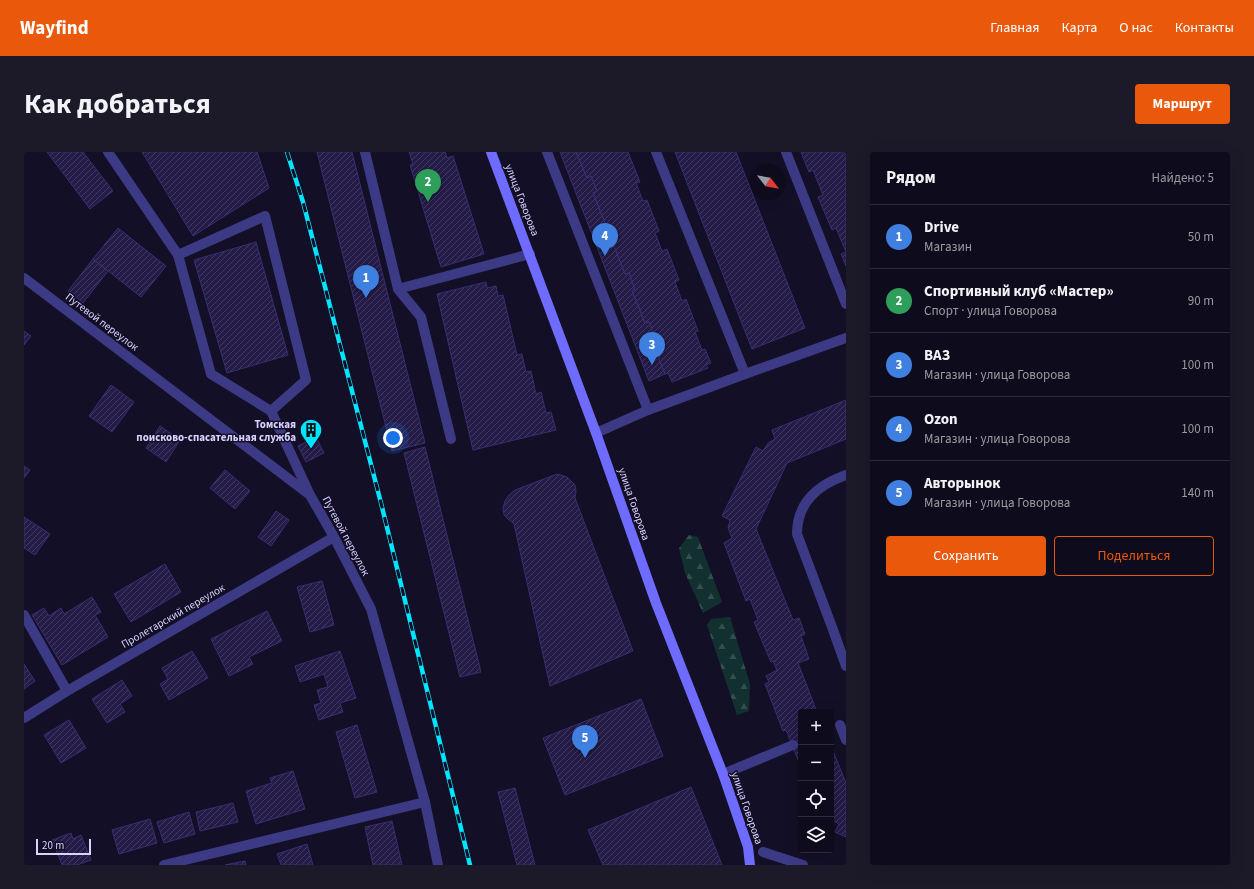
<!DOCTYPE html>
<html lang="ru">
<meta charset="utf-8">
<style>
body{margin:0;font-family:"Source Sans 3",sans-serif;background:#1c1929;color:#f1f3f6}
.controls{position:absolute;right:12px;bottom:12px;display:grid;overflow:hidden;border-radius:4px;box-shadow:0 4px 16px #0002}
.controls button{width:36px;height:36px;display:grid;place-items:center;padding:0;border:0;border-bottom:1px solid #2e2b3b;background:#0e0b1c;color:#f1f3f6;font:20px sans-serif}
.compass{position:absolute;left:726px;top:12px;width:36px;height:36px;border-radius:50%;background:#0e0b1c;box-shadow:0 4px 16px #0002;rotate:121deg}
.scale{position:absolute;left:12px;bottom:10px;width:55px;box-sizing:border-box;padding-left:4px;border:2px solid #d9d4ff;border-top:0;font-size:11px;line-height:14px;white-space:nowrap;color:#d9d4ff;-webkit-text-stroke:3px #130f26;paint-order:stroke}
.you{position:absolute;left:369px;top:286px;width:14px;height:14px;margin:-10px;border:3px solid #fff;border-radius:50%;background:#1a73e8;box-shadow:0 0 0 6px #1a73e833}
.badge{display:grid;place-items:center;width:26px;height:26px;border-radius:50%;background:#ea580c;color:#fff;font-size:13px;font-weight:700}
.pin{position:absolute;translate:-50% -33px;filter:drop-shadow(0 1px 2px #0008)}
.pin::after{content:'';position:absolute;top:21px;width:14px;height:12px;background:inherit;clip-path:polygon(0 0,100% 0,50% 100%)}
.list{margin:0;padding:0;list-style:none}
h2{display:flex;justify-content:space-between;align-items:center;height:52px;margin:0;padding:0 16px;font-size:17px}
h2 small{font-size:13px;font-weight:400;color:#9b9ba3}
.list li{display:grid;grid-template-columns:26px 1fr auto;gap:12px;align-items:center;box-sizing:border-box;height:64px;padding:0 16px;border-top:1px solid #2e2b3b}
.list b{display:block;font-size:15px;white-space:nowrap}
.list p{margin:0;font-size:13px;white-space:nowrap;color:#9b9ba3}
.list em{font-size:13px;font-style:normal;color:#9b9ba3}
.actions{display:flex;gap:8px;padding:12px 16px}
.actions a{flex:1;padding:9px 0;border:1px solid #ea580c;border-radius:4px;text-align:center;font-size:14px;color:#ea580c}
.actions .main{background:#ea580c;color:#fff}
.icon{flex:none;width:22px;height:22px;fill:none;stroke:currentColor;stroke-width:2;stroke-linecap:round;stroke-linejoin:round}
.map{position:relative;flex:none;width:822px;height:713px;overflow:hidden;border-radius:4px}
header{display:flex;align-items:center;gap:24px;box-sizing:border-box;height:56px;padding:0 20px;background:#ea580c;color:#fff}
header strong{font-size:19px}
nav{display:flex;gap:22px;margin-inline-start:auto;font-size:14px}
.intro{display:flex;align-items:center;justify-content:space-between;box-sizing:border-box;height:96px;padding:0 24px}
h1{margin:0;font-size:28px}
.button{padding:10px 18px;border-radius:4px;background:#ea580c;color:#fff;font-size:14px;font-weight:700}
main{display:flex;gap:24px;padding:0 24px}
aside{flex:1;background:#0e0b1c;border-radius:4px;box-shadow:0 4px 16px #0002}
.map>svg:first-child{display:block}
.forest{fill:url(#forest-firs)}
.building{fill:url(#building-hatch);stroke:#3b2d73}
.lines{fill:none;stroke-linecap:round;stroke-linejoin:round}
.lane{stroke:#3d3a85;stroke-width:10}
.street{stroke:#3d3a85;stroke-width:10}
.secondary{stroke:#6f6bff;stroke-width:10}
.rail-casing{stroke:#00e5ff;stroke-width:4.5}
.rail{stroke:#130f26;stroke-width:3;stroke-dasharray:9;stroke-linecap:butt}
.labels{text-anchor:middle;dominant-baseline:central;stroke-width:3;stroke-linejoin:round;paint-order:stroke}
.street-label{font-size:11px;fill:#d9d4ff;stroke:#130f26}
.poi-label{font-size:11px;font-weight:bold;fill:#d9d4ff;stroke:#130f26;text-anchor:end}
</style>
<header>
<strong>Wayfind</strong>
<nav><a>Главная</a><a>Карта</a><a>О нас</a><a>Контакты</a></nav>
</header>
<div class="intro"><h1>Как добраться</h1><a class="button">Маршрут</a></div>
<main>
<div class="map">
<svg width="822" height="713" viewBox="0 0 822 713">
<defs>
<pattern id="forest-firs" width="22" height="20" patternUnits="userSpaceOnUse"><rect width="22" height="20" fill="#12302f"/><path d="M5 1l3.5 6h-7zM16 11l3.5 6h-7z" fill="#344d4e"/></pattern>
<pattern id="building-hatch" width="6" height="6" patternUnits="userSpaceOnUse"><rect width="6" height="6" fill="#241b47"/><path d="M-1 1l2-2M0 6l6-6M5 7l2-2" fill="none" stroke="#433b63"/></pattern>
</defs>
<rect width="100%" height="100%" fill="#130f26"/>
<path class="forest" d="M665,383L674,385L698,450L679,461L661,421L655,396Z
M706,465L726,532L725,559L713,563L683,473L687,467Z"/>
<path class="building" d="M23,0H59L89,39L66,57Z
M118,0H233L245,36L169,84Z
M293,0H328L401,291L368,299Z
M385,0H421L423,6L429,4L460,102L417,115L386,13L389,12Z
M536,0H552L563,26L567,24L573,39L569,41L583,76L587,75L592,88L588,89L601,122L605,121L611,137L608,139L621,171L625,170L632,187L628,189L641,222L625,229Z
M552,0H604L616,30L612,31L619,49L623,48L635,79L631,81L638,99L643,97L655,128L651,130L658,149L662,147L674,179L671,180L678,198L681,197L687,211L682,213L684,216L648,230L644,221L641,222L628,189L632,187L625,170L621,171L608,139L611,137L605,121L601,122L588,89L592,88L587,75L583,76L569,41L573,39L567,24L563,26Z
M651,0H712L781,176L728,197Z
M777,0H822V114L817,102L822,100L812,76L808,78L794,45L799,43L789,18L785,20Z
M94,76L142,114L117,145L69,107Z
M232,90L264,203L203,221L170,108Z
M69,107L84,119L59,151L44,139Z
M462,130L463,136L472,134L474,144L479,143L493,203L498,202L502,220L507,219L512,242L517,240L522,261L527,260L532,278L449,298L413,142Z
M0,179L7,184L0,193Z
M87,233L110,250L88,280L65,264Z
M822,248V287L763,311L732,377L769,468L775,466L781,482L777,484L785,507L774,511L793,560H777V615L762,578L759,579L741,532L745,530L742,524L753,518L749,509L747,510L730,470L734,468L726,447L722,449L700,391L708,386L704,376L706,368L698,364L732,295L739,299L744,291L751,287L748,278Z
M136,274L156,288L142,310L122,296Z
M292,285L300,301L282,310L274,294Z
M401,295L457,520L436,525L380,301Z
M0,314L6,318L0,326Z
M201,318L226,339L211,357L186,336Z
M533,322L543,325L551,333L552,339L551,346L609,499L526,534L490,372L485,368L480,363L479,356L481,349L485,343L491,338Z
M252,359L265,368L247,394L234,385Z
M0,365L26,382L11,403L0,396Z
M141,412L157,440L107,470L90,442Z
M298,429L310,473L286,480L273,435Z
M68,445L77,460L71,463L84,485L38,513L8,463L20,456L25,464L37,456L40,462Z
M243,459L258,489L225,505L229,512L205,524L187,487Z
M168,499L184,526L145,548L136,532L144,527L138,516Z
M316,499L332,546L316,551L319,560L295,568L290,553L297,551L293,538L304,535L300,522L276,530L271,514Z
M0,512L11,529L0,537Z
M98,528L108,544L96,552L101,560L83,571L68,547Z
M617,547L639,604L541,643L519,586Z
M45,568L62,596L37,611L20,583Z
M333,573L353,640L331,646L312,580Z
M807,594L822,631V685L811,680L815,672L807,667Z
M269,619L281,657L232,672L222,639L248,631L246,626Z
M667,635L698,713H579L564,678Z
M491,636L511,713H493L474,640Z
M209,651L214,670L176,679L172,660Z
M165,660L171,682L140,691L133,670Z
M126,667L133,691L95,702L88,678Z
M368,669L378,713H349L341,675Z
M47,681L49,687L57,683L67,708L53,713H38L28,688Z
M283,692L289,713H257L253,702Z
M221,709L222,713H201Z"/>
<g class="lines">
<path class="lane" d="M84,0L154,103L187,222L247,259L286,343
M341,0L374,137L397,165L427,287
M523,0L624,258
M632,0L721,222
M762,0L822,152
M154,103L241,64L282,228L247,259
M374,137L506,102
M822,323C794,333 773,350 773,382L808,475L822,514
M816,573L822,588
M699,622L769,593
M739,700L779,713
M140,713L401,650"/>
<path class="street" d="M0,126L286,343L310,385L347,457L401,650L414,713
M572,281L624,258L721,222L822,186
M0,463L43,539
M0,566L43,539L310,385"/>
<path class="secondary" d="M467,0L572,281L632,451L699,622L724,695L726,713"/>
<g class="rail-casing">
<path id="rail" d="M263,0L279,50L357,351L446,713"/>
</g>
<use href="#rail" class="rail"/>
</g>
<defs>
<g id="building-pin" transform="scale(1.15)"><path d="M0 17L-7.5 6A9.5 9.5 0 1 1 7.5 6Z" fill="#00e5ff" stroke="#130f26"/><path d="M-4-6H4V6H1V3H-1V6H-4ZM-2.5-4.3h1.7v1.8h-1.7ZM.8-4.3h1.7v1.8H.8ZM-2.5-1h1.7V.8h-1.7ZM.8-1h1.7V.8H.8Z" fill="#111"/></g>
</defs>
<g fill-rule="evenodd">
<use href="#building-pin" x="287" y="278"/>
</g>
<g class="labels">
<g class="street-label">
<text transform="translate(498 48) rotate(69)">улица Говорова</text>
<text transform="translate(78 170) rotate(37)">Путевой переулок</text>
<text transform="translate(610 352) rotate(71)">улица Говорова</text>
<text transform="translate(322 384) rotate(62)">Путевой переулок</text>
<text transform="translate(149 464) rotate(-30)">Пролетарский переулок</text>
<text transform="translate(723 656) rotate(71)">улица Говорова</text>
</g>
<g class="poi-label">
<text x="272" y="272">Томская<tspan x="272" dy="13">поисково-спасательная служба</tspan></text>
</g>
</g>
</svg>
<div class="controls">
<button>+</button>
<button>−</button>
<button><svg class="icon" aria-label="locate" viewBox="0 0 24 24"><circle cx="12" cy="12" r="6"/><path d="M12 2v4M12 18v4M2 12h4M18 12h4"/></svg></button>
<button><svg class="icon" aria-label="layers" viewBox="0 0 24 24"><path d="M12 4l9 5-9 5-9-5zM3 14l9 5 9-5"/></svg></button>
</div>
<svg class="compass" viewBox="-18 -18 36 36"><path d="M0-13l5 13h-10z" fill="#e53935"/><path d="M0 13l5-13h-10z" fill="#9b9ba3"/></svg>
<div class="scale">20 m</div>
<div class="you"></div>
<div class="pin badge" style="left:342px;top:146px;background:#3f7fe0">1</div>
<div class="pin badge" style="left:404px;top:50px;background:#2e9e5b">2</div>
<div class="pin badge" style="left:628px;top:213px;background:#3f7fe0">3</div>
<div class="pin badge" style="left:581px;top:104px;background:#3f7fe0">4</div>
<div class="pin badge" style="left:561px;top:606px;background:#3f7fe0">5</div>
</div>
<aside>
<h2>Рядом<small>Найдено: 5</small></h2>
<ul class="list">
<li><span class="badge" style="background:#3f7fe0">1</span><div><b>Drive</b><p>Магазин</p></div><em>50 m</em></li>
<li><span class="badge" style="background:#2e9e5b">2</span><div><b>Спортивный клуб «Мастер»</b><p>Спорт · улица Говорова</p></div><em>90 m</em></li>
<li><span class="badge" style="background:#3f7fe0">3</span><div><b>ВАЗ</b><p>Магазин · улица Говорова</p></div><em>100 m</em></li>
<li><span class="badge" style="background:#3f7fe0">4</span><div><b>Ozon</b><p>Магазин · улица Говорова</p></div><em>100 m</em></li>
<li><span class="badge" style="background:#3f7fe0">5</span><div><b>Авторынок</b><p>Магазин · улица Говорова</p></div><em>140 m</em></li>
</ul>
<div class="actions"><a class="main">Сохранить</a><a>Поделиться</a></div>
</aside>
</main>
